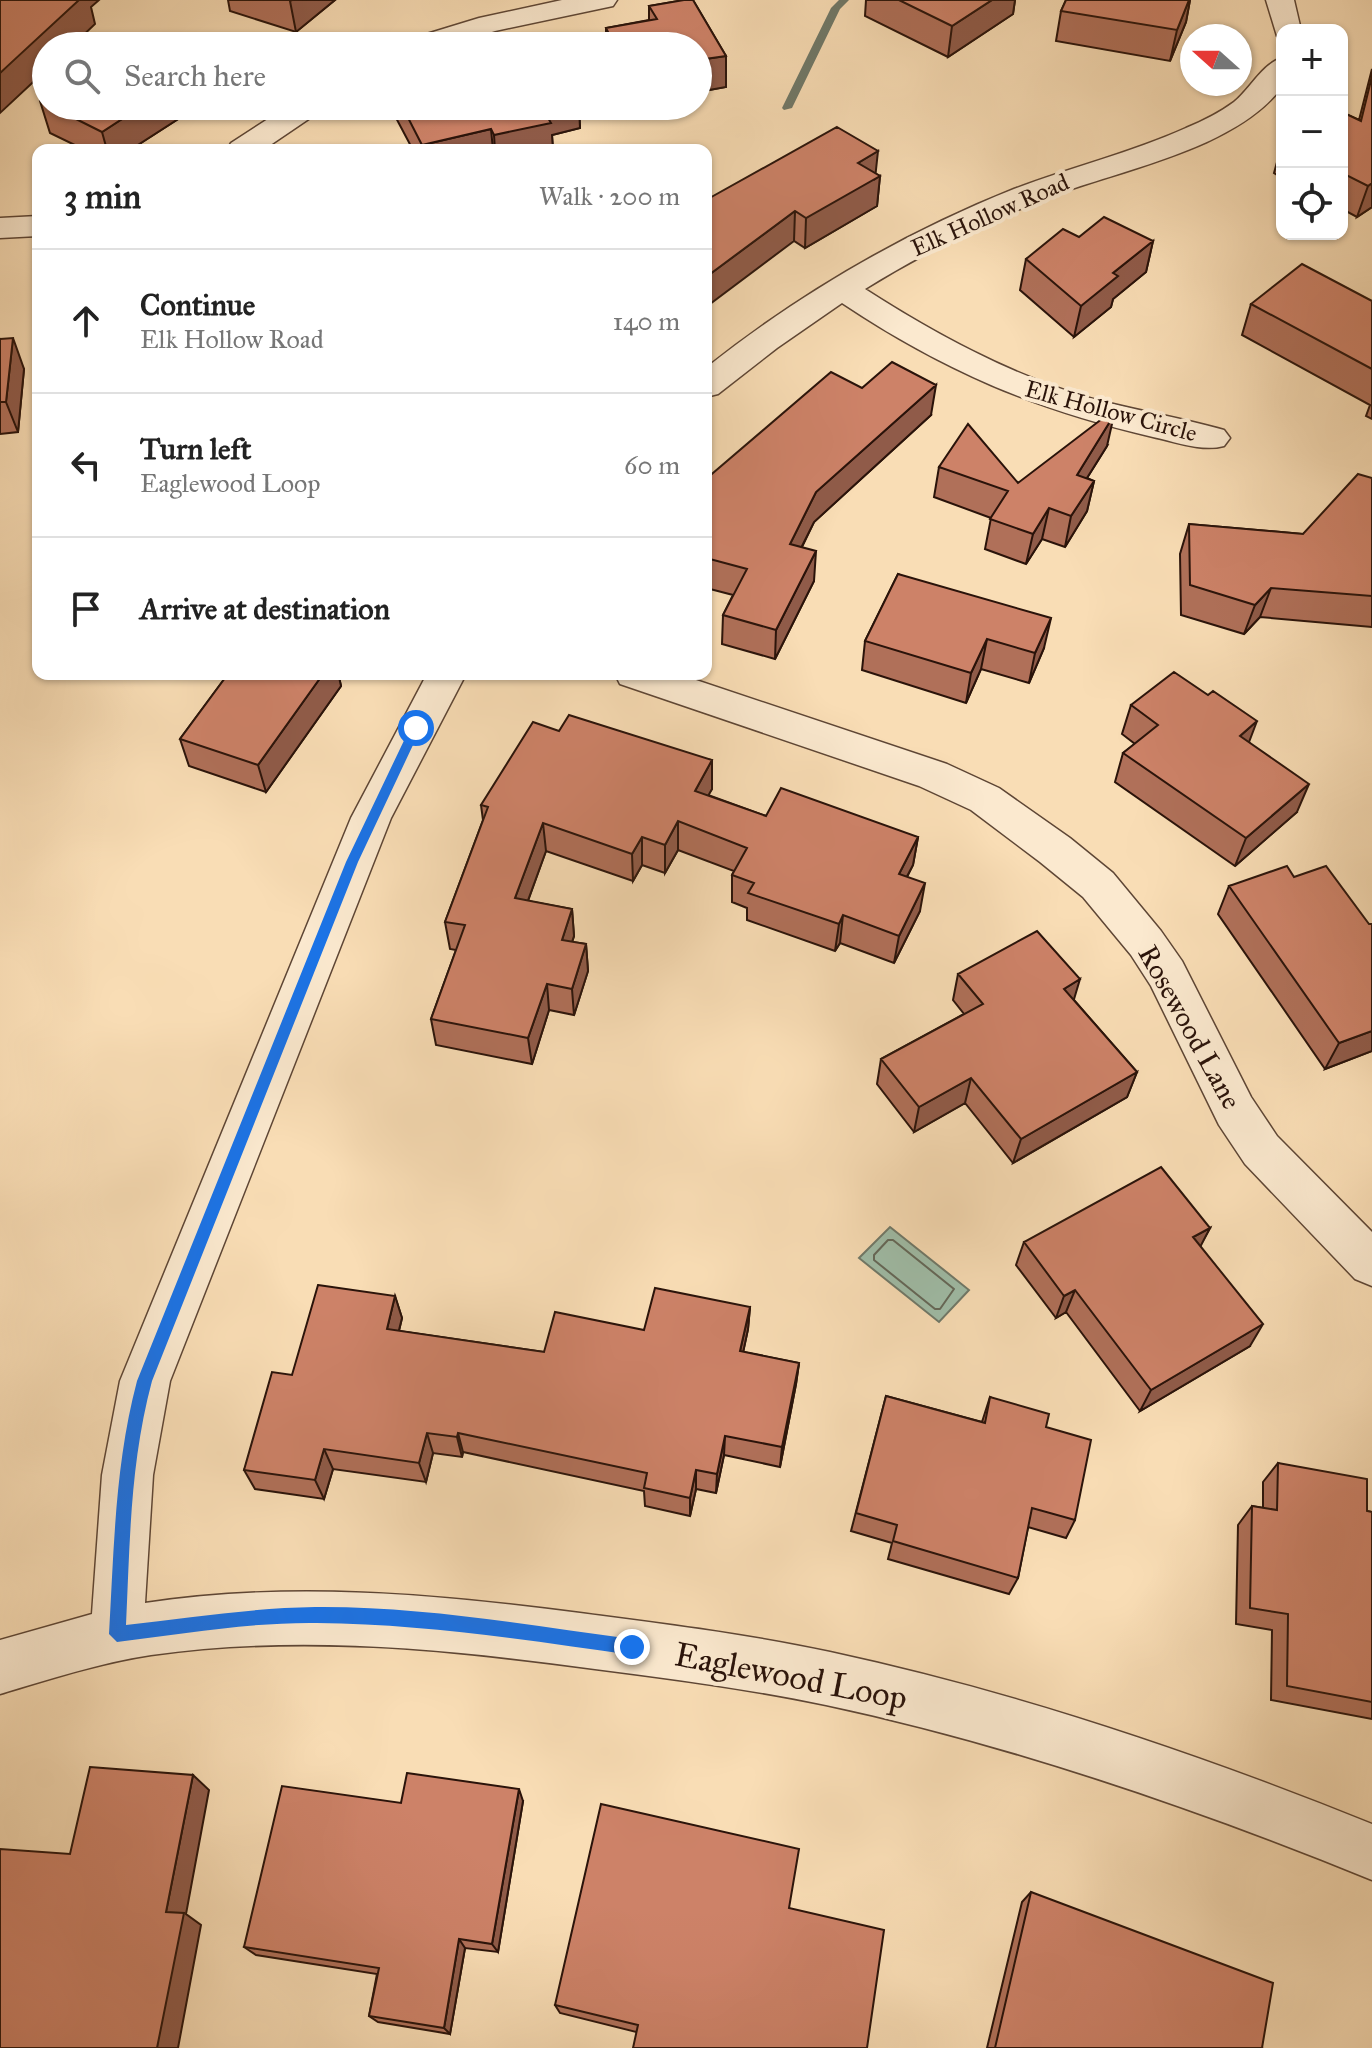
<!DOCTYPE html>
<meta charset="utf-8">
<style>
body{margin:0;font-family:"IM FELL Great Primer",serif;background:#f6f6f6;color:#222}
.controls{position:absolute;right:24px;top:24px;display:grid;overflow:hidden;border-radius:16px;box-shadow:0 2px 6px #0004}
.controls button{width:72px;height:72px;display:grid;place-items:center;padding:0;border:0;border-bottom:2px solid #e0e0e0;background:#fff;color:#222;font:40px sans-serif}
.compass{position:absolute;left:1180px;top:24px;width:72px;height:72px;border-radius:50%;background:#fff;box-shadow:0 2px 6px #0004;rotate:291deg}
.stop{position:absolute;width:24px;height:24px;margin:-18px;border:6px solid #1a73e8;border-radius:50%;background:#fff}
.stop.end{background:#1a73e8;border-color:#fff;box-shadow:0 2px 8px #0008}
.list{margin:0;padding:0;list-style:none}
h2{display:flex;justify-content:space-between;align-items:center;height:104px;margin:0;padding:0 32px;font-size:34px}
h2 small{font-size:26px;font-weight:400;color:#767676}
.list li{display:grid;grid-template-columns:52px 1fr auto;gap:24px;align-items:center;box-sizing:border-box;height:144px;padding:0 32px;border-top:2px solid #e0e0e0}
.list b{display:block;font-size:30px;white-space:nowrap}
.list p{margin:0;font-size:26px;white-space:nowrap;color:#767676}
.list em{font-size:26px;font-style:normal;color:#767676}
.icon{flex:none;width:44px;height:44px;fill:none;stroke:currentColor;stroke-width:2;stroke-linecap:round;stroke-linejoin:round}
.map{position:relative;flex:none;width:1372px;height:2048px;overflow:hidden}
.search{position:absolute;background:#fff;box-shadow:0 2px 6px #0004;left:32px;top:32px;width:680px;height:88px;display:flex;align-items:center;gap:20px;box-sizing:border-box;padding:0 28px;border-radius:44px;color:#767676;font-size:30px}
.panel{position:absolute;background:#fff;box-shadow:0 2px 6px #0004;left:32px;top:144px;width:680px;height:536px;border-radius:16px}
.map>svg:first-child{display:block}
.water{fill:#9fbda8;stroke:#707969;stroke-width:2}
.lines{fill:none;stroke-linecap:round;stroke-linejoin:round}
.shore{stroke:#646859;stroke-width:2}
.stream{fill:#707969;fill-rule:evenodd}
.minor-casing{stroke:#5e4635;stroke-width:3}
.minor{fill:#fbe9cf;fill-rule:evenodd}
.wall{fill:#b07059;stroke:#2a130a;stroke-width:2}
.shaded-wall{fill:#905b49;stroke:#2a130a;stroke-width:2}
.building{fill:#cd8268;stroke:#2a130a;stroke-width:2}
.route{fill:#1a73e8}
.labels{text-anchor:middle;dominant-baseline:central;stroke-width:8;stroke-linejoin:round;paint-order:stroke}
.far-street-label{font-size:24px;fill:#2a130a;stroke:#fbe9cf}
.street-label{font-size:28px;fill:#2a130a;stroke:#fbe9cf}
.near-street-label{font-size:34px;fill:#2a130a;stroke:#fbe9cf}
</style>
<div class="map">
<svg width="1372" height="2048" viewBox="0 0 1372 2048">
<rect width="100%" height="100%" fill="#f9ddb5"/>
<filter id="stains"><feTurbulence type="fractalNoise" baseFrequency=".0025" numOctaves="4"/><feColorMatrix values="0 0 0 0 .2 0 0 0 0 .09 0 0 0 0 .02 0 0 0 .5 -.17"/></filter>
<radialGradient id="worn" r=".72"><stop offset=".6" stop-color="#630" stop-opacity="0"/><stop offset="1" stop-color="#630" stop-opacity=".3"/></radialGradient>
<path class="water" d="M890,1227L969,1290L939,1322L859,1258Z"/>
<g class="lines">
<path class="shore" d="M888,1240H893L954,1289L940,1309H935L874,1260V1255Z"/>
<path class="stream" d="M839,0H849L840,9L792,108L784,110L782,108L831,8Z"/>
<g class="minor-casing">
<path id="minor" d="M562,0H617L613,6L495,31L447,46H402L407,40L479,18Z
M1266,0H1294L1301,30H1282V37L1277,36Z
M1282,58V87C1235,150 1118,170 1047,198C984,223 923,253 865,289C935,334 1007,373 1086,397C1132,410 1179,417 1224,430L1230,438L1224,446C1202,452 1176,442 1153,437C1034,409 944,371 842,303L777,348L718,394L706,397V368C799,294 904,233 1014,189C1071,167 1131,153 1186,128C1203,121 1219,113 1234,102C1250,89 1263,63 1282,58Z
M288,106H323L319,112L263,150H227L231,143Z
M38,216V236L0,238V218Z
M427,674H466L391,818L170,1381L153,1475L145,1603C290,1581 435,1594 580,1613C663,1624 747,1634 830,1652C1016,1692 1196,1753 1372,1824V1880C1195,1808 1013,1745 826,1705C750,1689 673,1679 595,1669C447,1649 300,1634 151,1655C99,1663 50,1679 0,1694V1640L92,1614L102,1475L120,1381L351,818Z
M615,674H678L947,764L999,788L1070,838L1113,873L1161,931L1182,961L1251,1097L1277,1136L1372,1232V1286L1355,1279L1245,1164L1219,1125L1151,986L1131,955L1083,897L1040,862L971,810L919,786L620,684Z"/>
</g>
<use href="#minor" class="minor"/>
</g>
<path class="wall" d="M228,0H335L296,32L230,11Z
M684,0H693L726,56V87L698,92V46H606V28L649,20V6Z
M866,0H1015L1013,14L948,57L865,16Z
M1066,0H1190L1186,22L1170,61L1056,41L1061,11Z
M1372,69V207L1357,217L1342,209V112L1359,120Z
M46,98V106H188L189,112L130,150H85L50,133L40,101Z
M394,106H579L580,128L552,135L553,150H413L395,116Z
M1282,144V178L1274,173Z
M876,174L880,176L877,206L805,248L794,241L706,200Z
M1079,237L1153,241L1146,272L1113,299L1111,307L1074,337L1020,290L1026,259Z
M1372,301V419L1366,416L1370,405L1242,335L1251,304Z
M0,339L24,369L18,432L0,434Z
M862,388L931,415L814,522L802,547L814,581L775,659L722,644L723,615L733,595L706,588V479Z
M1107,446L1087,478L1094,481L1087,511L1065,547L1042,539L1026,564L985,549L991,518L934,497L939,467L1018,483Z
M1372,478V627L1260,617L1244,634L1181,615L1180,554L1189,524L1303,534Z
M898,574L1044,648L1029,683L981,669L966,703L862,670L865,641Z
M228,674H341L339,677L341,686L266,792L189,766L180,739Z
M1131,705L1249,742L1297,812L1235,866L1115,782L1123,753L1135,744L1122,734Z
M559,731L712,760V789L708,795L766,816L918,837L913,865L907,877L920,911L894,963L840,943L835,951L747,920V908L732,902V875L734,871L678,850L665,873L642,865L633,881L546,851L528,901L572,909L574,936L572,942L586,944L588,971L574,1015L549,1010L532,1064L436,1045L431,1019L456,950L450,949L445,922L483,820L481,805Z
M1294,877L1369,924H1372V1051L1325,1069L1218,914L1229,886Z
M958,974L1074,1000L1137,1072L1127,1097L1013,1163L965,1103L914,1132L877,1084L881,1059L964,1014L953,1000Z
M1210,1228L1200,1246L1250,1346L1140,1411L1066,1312L1056,1318L1016,1265L1024,1242Z
M395,1296L402,1318L399,1331L544,1352L750,1307L748,1329L743,1352L799,1363L796,1384L780,1467L724,1455L716,1493L696,1489L690,1516L645,1506L644,1491L463,1452L462,1457L433,1453L426,1482L333,1469L324,1499L255,1489L244,1470L292,1375Z
M886,1396L982,1422L990,1397L1046,1427L1075,1520L1066,1538L1028,1527L1018,1578L1009,1594L888,1559L892,1543L851,1531Z
M1278,1463L1367,1511L1372,1512V1719L1271,1700L1272,1630L1236,1624L1238,1525L1252,1506L1263,1508V1482Z
M523,1801L498,1952L465,1948L450,2034L378,2022L369,2016L377,1974L256,1955L244,1947L401,1803Z
M799,1849L636,2032L560,2013L555,2005Z
M1031,1892L1262,2048H987L1022,1902Z"/>
<path class="shaded-wall" d="M73,0H99L91,7L95,24L72,46H46V70L0,113V73Z
M292,0H335L296,32L290,1Z
M992,0H1015L1013,14L948,57L952,26Z
M1189,0H1190L1186,22L1170,61L1177,30Z
M726,56V87L698,92V60Z
M142,106H188L189,112L130,150H107L102,132Z
M541,106H579L580,128L552,135L553,150H495L494,135Z
M491,129L493,150H423L422,145Z
M878,151L875,179L880,176L877,206L805,248L806,218L858,163Z
M1372,183V207L1357,217L1368,186Z
M795,211L794,241L706,307V277Z
M1153,241L1146,272L1113,299L1111,307L1074,337L1081,306L1113,273Z
M13,338L24,369L18,432L6,402Z
M936,385L931,415L814,522L788,574L790,544L816,492Z
M1114,415L1107,446L1070,505L1077,475Z
M1094,481L1087,511L1065,547L1071,516Z
M1049,508L1042,539L1026,564L1033,534Z
M816,551L814,581L775,659L776,630Z
M1271,588L1260,617L1244,634L1255,605Z
M1051,618L1044,648L1029,683L1035,653Z
M987,639L981,669L966,703L971,673Z
M323,674H341L339,677L341,686L266,792L258,765Z
M1257,721L1246,750L1240,736Z
M712,760V789L695,819V791Z
M1309,784L1297,812L1235,866L1246,838Z
M678,821V850L665,873V845Z
M543,823L546,851L519,925L515,898Z
M642,837V865L633,881L632,854Z
M918,837L913,865L894,901L899,874Z
M925,883L920,911L894,963L899,936Z
M572,909L574,936L564,966L562,940Z
M843,915L840,943L835,951L839,924Z
M586,944L588,971L574,1015L572,989Z
M1080,979L1072,1006L1064,989Z
M547,984L549,1010L532,1064L528,1038Z
M1372,1031V1051L1325,1069L1339,1043Z
M1137,1072L1127,1097L1013,1163L1021,1139Z
M971,1078L965,1103L914,1132L919,1107Z
M1210,1228L1198,1251L1193,1237Z
M1075,1290L1066,1312L1056,1318L1064,1296Z
M395,1296L402,1318L394,1350L387,1329Z
M750,1307L748,1329L739,1372L740,1351Z
M1263,1324L1250,1346L1140,1411L1151,1390Z
M799,1363L796,1384L780,1467L782,1447Z
M427,1433L433,1453L426,1482L419,1463Z
M458,1433L463,1452L462,1457L457,1437Z
M725,1436L724,1455L716,1493L717,1474Z
M324,1449L333,1469L324,1499L315,1480Z
M696,1470V1489L690,1516V1498Z
M193,1775L209,1790L186,1914L201,1925L178,2048H157L166,1912Z
M519,1789L523,1801L498,1952L492,1944Z
M459,1939L465,1948L450,2034L444,2028Z"/>
<path class="building" d="M0,0H79L0,73Z
M684,0H693L726,56L698,60V46H615L606,28L657,19L649,6Z
M899,0H992L952,26Z
M1066,0H1189L1177,30L1061,11Z
M1372,76V183L1368,186L1342,173V112L1361,121Z
M50,106H142L102,132Z
M402,106H541L551,123L494,135L491,129L422,145Z
M837,127L878,151L858,163L880,176L806,218L795,211L706,277V200Z
M1104,217L1153,241L1113,273L1118,276L1081,306L1026,259L1063,229L1079,237Z
M1302,264L1372,301V369L1251,304Z
M13,338L6,402H0V339Z
M892,362L936,385L816,492L790,544L816,551L776,630L723,615L747,569L706,558V479L831,372L862,388Z
M1111,412L1114,415L1077,475L1094,481L1071,516L1049,508L1033,534L990,519L1008,491L939,467L968,424L1018,483Z
M1358,474L1372,478V596L1271,588L1255,605L1190,585L1189,524L1303,534Z
M898,574L1051,618L1035,653L987,639L971,673L865,641Z
M1174,672L1208,695L1213,691L1257,721L1240,736L1309,784L1246,838L1123,753L1158,725L1131,705Z
M228,674H323L258,765L180,739Z
M569,715L712,760L695,791L766,816L781,788L918,837L899,874L925,883L899,936L843,915L839,924L748,893L754,883L732,875L747,848L678,821L665,845L642,837L632,854L543,823L515,898L572,909L562,940L586,944L572,989L547,984L528,1038L431,1019L465,925L445,922L488,807L481,805L533,722L559,731Z
M1287,866L1294,877L1326,866L1369,924H1372V1031L1339,1043L1229,886Z
M1037,931L1080,979L1064,989L1137,1072L1021,1139L971,1078L919,1107L881,1059L983,1004L958,974Z
M1161,1167L1210,1228L1193,1237L1263,1324L1151,1390L1075,1290L1064,1296L1024,1242Z
M318,1285L395,1296L387,1329L544,1352L555,1312L644,1330L655,1288L750,1307L740,1351L799,1363L782,1447L725,1436L717,1474L696,1470L690,1498L644,1488L647,1473L458,1433L457,1437L427,1433L419,1463L324,1449L315,1480L244,1470L272,1372L292,1375Z
M886,1396L985,1423L990,1397L1049,1414L1046,1427L1091,1440L1075,1520L1032,1508L1018,1578L893,1541L897,1525L856,1513Z
M1278,1463L1367,1479V1511L1372,1512V1702L1287,1686L1288,1614L1250,1608L1252,1506L1277,1510Z
M90,1767L193,1775L166,1912L184,1913L157,2048H0V1849L70,1854Z
M407,1773L519,1789L492,1944L459,1939L444,2028L369,2016L379,1968L244,1947L282,1786L401,1803Z
M601,1804L799,1849L789,1908L884,1930L867,2048H633L638,2025L555,2005Z
M1031,1892L1273,1983L1262,2048H995Z"/>
<path class="route" d="M416,724L421,728L358,862L152,1381C130,1463 130,1541 126,1625C188,1618 251,1608 315,1607C421,1606 527,1625 632,1639L640,1647L632,1655C528,1640 423,1624 317,1623C250,1622 183,1634 117,1642L109,1634C114,1548 115,1464 137,1381L346,862L410,728Z"/>
<g class="labels">
<g class="far-street-label">
<text transform="translate(990 215) rotate(-24)">Elk Hollow Road</text>
<text transform="translate(1111 411) rotate(15)">Elk Hollow Circle</text>
</g>
<g class="street-label">
<text transform="translate(1190 1027) rotate(61)">Rosewood Lane</text>
</g>
<g class="near-street-label">
<text transform="translate(791 1676) rotate(11)">Eaglewood Loop</text>
</g>
</g>
<rect width="100%" height="100%" filter="url(#stains)"/>
<rect width="100%" height="100%" fill="url(#worn)"/>
</svg>
<div class="controls">
<button>+</button>
<button>−</button>
<button><svg class="icon" aria-label="locate" viewBox="0 0 24 24"><circle cx="12" cy="12" r="6"/><path d="M12 2v4M12 18v4M2 12h4M18 12h4"/></svg></button>
</div>
<svg class="compass" viewBox="-18 -18 36 36"><path d="M0-13l5 13h-10z" fill="#e53935"/><path d="M0 13l5-13h-10z" fill="#767676"/></svg>
<div class="stop" style="left:416px;top:728px"></div>
<div class="stop end" style="left:632px;top:1647px"></div>
<div class="search"><svg class="icon" aria-label="search" viewBox="0 0 24 24"><circle cx="10" cy="10" r="6"/><path d="M15 15l6 6"/></svg>Search here</div>
<section class="panel">
<h2>3 min<small>Walk · 200 m</small></h2>
<ul class="list">
<li><svg class="icon" aria-label="ahead" viewBox="0 0 24 24"><path d="M12 20V5M6 11l6-6 6 6"/></svg><div><b>Continue</b><p>Elk Hollow Road</p></div><em>140 m</em></li>
<li><svg class="icon" aria-label="left" viewBox="0 0 24 24"><path d="M17 20v-9H6M10 6l-5 5 5 5"/></svg><div><b>Turn left</b><p>Eaglewood Loop</p></div><em>60 m</em></li>
<li><svg class="icon" aria-label="arrive" viewBox="0 0 24 24"><path d="M6 21V4h12l-3 4 3 4H6"/></svg><div><b>Arrive at destination</b></div></li>
</ul>
</section>
</div>
